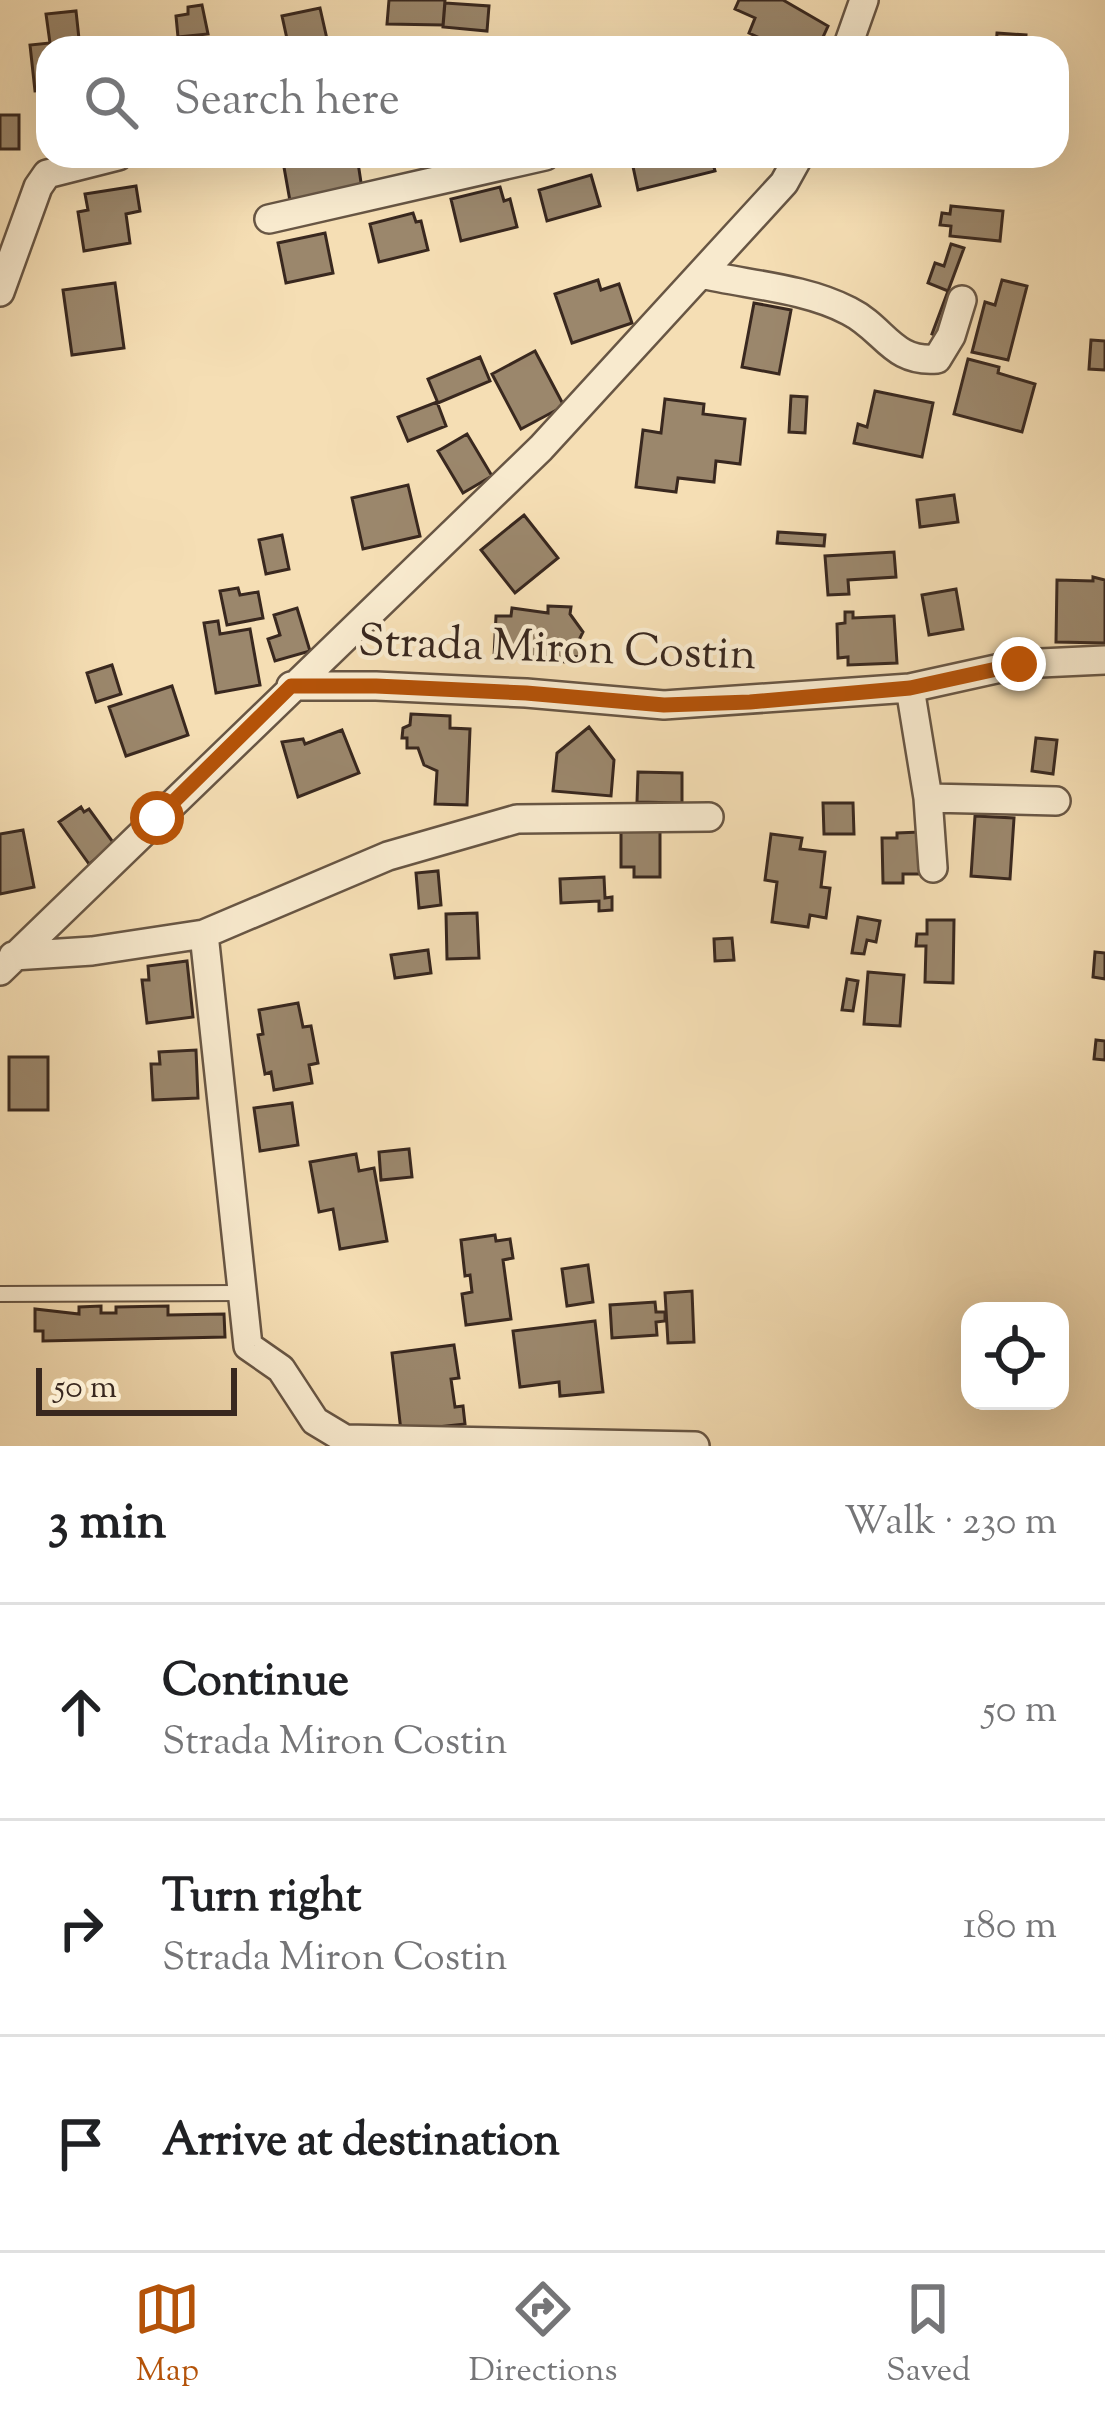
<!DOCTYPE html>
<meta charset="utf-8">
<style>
body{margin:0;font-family:"Sorts Mill Goudy",serif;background:#f2f2f2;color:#202124}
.controls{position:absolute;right:36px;bottom:36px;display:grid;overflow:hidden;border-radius:24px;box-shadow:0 12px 48px #0002}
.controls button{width:108px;height:108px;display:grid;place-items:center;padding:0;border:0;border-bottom:3px solid #e0e0e0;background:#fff;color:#202124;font:60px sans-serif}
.scale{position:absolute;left:36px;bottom:30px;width:201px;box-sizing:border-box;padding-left:12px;border:6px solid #39281f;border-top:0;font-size:33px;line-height:42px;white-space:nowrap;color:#39281f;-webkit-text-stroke:9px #f8eace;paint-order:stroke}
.stop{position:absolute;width:36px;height:36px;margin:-27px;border:9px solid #b45309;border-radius:50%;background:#fff}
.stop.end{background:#b45309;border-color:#fff;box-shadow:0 3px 12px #0008}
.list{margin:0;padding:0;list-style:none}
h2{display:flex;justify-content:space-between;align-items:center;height:156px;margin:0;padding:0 48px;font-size:51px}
h2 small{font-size:39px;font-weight:400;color:#757577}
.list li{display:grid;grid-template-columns:78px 1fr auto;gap:36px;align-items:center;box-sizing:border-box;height:216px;padding:0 48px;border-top:3px solid #e0e0e0}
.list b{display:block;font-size:45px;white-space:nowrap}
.list p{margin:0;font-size:39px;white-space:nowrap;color:#757577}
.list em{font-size:39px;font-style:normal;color:#757577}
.icon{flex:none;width:66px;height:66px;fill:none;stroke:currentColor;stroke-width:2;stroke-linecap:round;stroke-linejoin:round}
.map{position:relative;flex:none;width:1105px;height:1446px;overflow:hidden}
.search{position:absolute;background:#fff;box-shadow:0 12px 48px #0002;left:36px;right:36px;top:36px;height:132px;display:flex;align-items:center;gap:30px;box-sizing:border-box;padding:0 42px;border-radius:36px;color:#757577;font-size:45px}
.sheet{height:804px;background:#fff}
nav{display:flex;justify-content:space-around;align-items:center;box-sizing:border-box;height:168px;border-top:3px solid #e0e0e0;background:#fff;font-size:33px;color:#757577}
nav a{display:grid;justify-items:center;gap:6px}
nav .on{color:#b45309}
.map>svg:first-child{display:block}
.building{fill:#9b876c;stroke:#39281f;stroke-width:3}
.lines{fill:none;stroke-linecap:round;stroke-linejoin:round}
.service-casing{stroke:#685644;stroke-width:18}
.minor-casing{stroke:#685644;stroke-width:32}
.service{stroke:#f8eace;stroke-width:14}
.minor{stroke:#f8eace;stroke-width:27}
.route{stroke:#b45309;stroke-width:15}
.labels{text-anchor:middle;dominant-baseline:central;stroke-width:9;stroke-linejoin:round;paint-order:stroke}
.street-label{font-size:45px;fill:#39281f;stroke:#f8eace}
</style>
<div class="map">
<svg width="1105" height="1446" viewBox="0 0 1105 1446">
<rect width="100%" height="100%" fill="#f5deb4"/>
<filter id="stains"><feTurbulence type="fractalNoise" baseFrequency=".00167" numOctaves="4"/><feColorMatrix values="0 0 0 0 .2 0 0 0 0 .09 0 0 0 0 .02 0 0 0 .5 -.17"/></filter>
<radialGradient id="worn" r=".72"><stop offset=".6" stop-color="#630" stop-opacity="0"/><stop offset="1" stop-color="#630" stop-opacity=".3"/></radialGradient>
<path class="building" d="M389,0H445L443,25L387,24Z
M739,0H783L828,26L818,48L795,38L790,48H782L749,33L755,18L735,9Z
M445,3L489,6L487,31L443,27Z
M202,5L208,34L178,37L176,16L188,14V7Z
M320,8L329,48H289L282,16Z
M76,11L80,48H48V90L35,91L30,45L50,43L46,14Z
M997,33L1026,35L1025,48H996Z
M0,115H19V149H0Z
M282,156H357L362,189L290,201Z
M658,156H711L715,171L638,190L632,162Z
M591,175L600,206L547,221L539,190Z
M136,186L140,211L126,214L130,243L84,251L78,212L88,210L85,194Z
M500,187L504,201L510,199L517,227L461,241L451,199Z
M951,206L1003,211L1000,241L950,236L951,226L940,225L942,213L950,214Z
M413,213L416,222L421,221L428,250L379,262L370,224Z
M325,233L333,273L286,283L278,243Z
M951,244L964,248L948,291L928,283L935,263L944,266Z
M598,280L601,290L619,284L632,323L572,343L555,294Z
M1002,280L1027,286L1008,360L972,352L985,302L995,305Z
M115,283L124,348L72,355L63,290Z
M948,291L958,294L942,338L932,334Z
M754,303L791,310L779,374L742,367Z
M1091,340L1105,341V370L1089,369Z
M535,351L564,406L521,429L492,374Z
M480,357L490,381L438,403L428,379Z
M968,359L999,367L998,373L1035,384L1022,432L954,414Z
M875,391L933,403L922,457L854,443L858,424L867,427Z
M791,396L807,397L805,433L789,432Z
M665,399L704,404L703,414L745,419L740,464L716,461L714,482L678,478L676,492L636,487L643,430L661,433Z
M437,402L446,426L408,441L398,417Z
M467,434L492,476L463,493L438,451Z
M408,485L420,536L363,549L352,498Z
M954,495L958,522L920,527L917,500Z
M524,515L558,558L515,593L481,550Z
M778,532L825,535L824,546L777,543Z
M282,535L289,569L266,574L259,540Z
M894,552L896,577L848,580L849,594L828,595L825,556Z
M1093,577L1105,580V643L1056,642L1057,580L1093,581Z
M238,588L240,595L258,592L263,618L227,625L220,591Z
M956,589L963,629L929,635L922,595Z
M548,606L571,607L570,614L583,632L577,644H581V657L565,656V662L494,657L496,616H511L512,608L548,613Z
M297,608L310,651L275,661L268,639L280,635L274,615Z
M845,612H853V618L894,616L897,663L848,665V657L838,658L837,624L845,623Z
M218,621L220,634L250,629L260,685L216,693L204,623Z
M112,665L121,694L96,702L87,673Z
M172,686L188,735L126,756L109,707Z
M411,714L450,716V728L470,729L467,805L435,804L437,771L424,765L418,748H407V738H402L403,728L410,725Z
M589,727L614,760L611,796L553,791L557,753Z
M342,730L359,773L298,797L282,742L303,739L305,744Z
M1036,738L1057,740L1053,774L1032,771Z
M638,772L682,773V803L637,802Z
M823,803H853L854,834H824Z
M81,807L84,812L89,809L115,845L89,864L59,822Z
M975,816L1014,818L1010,879L971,876Z
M23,830L34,887L0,894V834Z
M621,831H660V877H634V867H621Z
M920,832L921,874H903V883H883L882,838H897V833Z
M771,834L802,838L800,849L825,852L821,887L830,888L826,918L810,915L808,927L772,922L777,882L765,880Z
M438,871L441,905L419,908L416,873Z
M604,877L605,898L612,897V910L599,911V901L561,903L560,879Z
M477,913L479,958L447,959L446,914Z
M858,917L880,921L876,942L867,940L864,954L852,953Z
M927,920H954L953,983L925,982L926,946H916L917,934H927Z
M732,938L734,960L715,961L714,939Z
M428,950L431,973L395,978L391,955Z
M1095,952L1105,953V979L1093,977Z
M187,961L193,1017L147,1023L142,980H149L148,966Z
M868,972L904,975L900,1026L864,1024Z
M847,979L858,981L853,1011L842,1010Z
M298,1003L303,1027L311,1026L318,1063L309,1065L312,1083L274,1090L271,1072L265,1074L258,1035L263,1034L259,1010Z
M1096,1040L1105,1041V1060L1094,1059Z
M196,1050L198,1098L153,1100L151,1064H160L159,1052Z
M9,1057H48V1110H9Z
M292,1103L298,1145L260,1151L254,1108Z
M409,1149L412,1177L381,1180L379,1152Z
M356,1154L359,1171L374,1168L387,1241L340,1249L333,1209L319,1212L310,1162Z
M495,1235L496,1241L510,1239L513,1258L503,1260L511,1319L466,1325L462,1294L472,1292L470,1275L465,1276L461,1240Z
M588,1265L593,1302L567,1306L562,1269Z
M692,1291L694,1342L668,1343L665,1293Z
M655,1302L656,1312H665V1321L656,1322L657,1335L612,1338L610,1305Z
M101,1306V1313H116V1307L168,1306V1315L224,1314L225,1337L43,1341V1331H35V1309L79,1314V1307Z
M595,1321L603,1392L560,1396L559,1382L520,1387L513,1331Z
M454,1345L459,1378L451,1379L455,1407L463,1406L465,1424L401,1431L392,1353Z"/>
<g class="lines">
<g class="service-casing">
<path id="service" d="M0,1294L241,1293"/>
</g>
<g class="minor-casing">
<path id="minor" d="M847,48L864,0
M269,219L545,156
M701,274C749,285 805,288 849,311C885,329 892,363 937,359L951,336L962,300
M0,292L38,187L47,174L118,156
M291,686H376L526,693L664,705L910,688L1019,664L1105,660
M910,688L928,798L1056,801
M928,798L933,868
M204,934L248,1346L281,1369L315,1421L345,1439L695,1446
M13,956L92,951L204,934L388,856L517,819L709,817
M0,971L541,448L784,183L799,156"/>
</g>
<use href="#service" class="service"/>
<use href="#minor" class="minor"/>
</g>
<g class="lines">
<path class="route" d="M157,818L291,686H376L526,693L664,705L750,702L910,688L1019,664"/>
</g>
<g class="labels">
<g class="street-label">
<text transform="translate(557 651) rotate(2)">Strada Miron Costin</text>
</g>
</g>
<rect width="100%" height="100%" filter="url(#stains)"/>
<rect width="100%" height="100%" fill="url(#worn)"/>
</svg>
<div class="controls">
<button><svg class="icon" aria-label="locate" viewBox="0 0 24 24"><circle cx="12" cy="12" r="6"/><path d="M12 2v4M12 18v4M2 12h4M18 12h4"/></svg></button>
</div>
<div class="scale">50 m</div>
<div class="stop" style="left:157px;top:818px"></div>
<div class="stop end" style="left:1019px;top:664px"></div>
<div class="search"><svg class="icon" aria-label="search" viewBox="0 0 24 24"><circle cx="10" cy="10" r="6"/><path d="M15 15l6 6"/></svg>Search here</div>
</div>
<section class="sheet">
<h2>3 min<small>Walk · 230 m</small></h2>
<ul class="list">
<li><svg class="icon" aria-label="ahead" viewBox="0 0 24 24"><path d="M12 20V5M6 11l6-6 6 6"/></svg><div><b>Continue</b><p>Strada Miron Costin</p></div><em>50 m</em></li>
<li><svg class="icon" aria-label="right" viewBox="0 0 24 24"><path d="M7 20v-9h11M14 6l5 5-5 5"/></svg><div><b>Turn right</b><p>Strada Miron Costin</p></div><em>180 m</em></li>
<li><svg class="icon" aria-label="arrive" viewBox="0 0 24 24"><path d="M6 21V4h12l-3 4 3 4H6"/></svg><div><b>Arrive at destination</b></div></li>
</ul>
</section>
<nav>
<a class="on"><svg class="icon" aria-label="map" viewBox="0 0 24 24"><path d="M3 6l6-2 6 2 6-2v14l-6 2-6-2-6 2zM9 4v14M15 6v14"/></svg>Map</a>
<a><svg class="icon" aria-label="directions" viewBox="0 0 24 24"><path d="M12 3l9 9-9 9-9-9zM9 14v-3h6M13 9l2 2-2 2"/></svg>Directions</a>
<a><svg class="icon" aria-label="saved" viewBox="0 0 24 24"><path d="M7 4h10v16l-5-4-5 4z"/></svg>Saved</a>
</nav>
